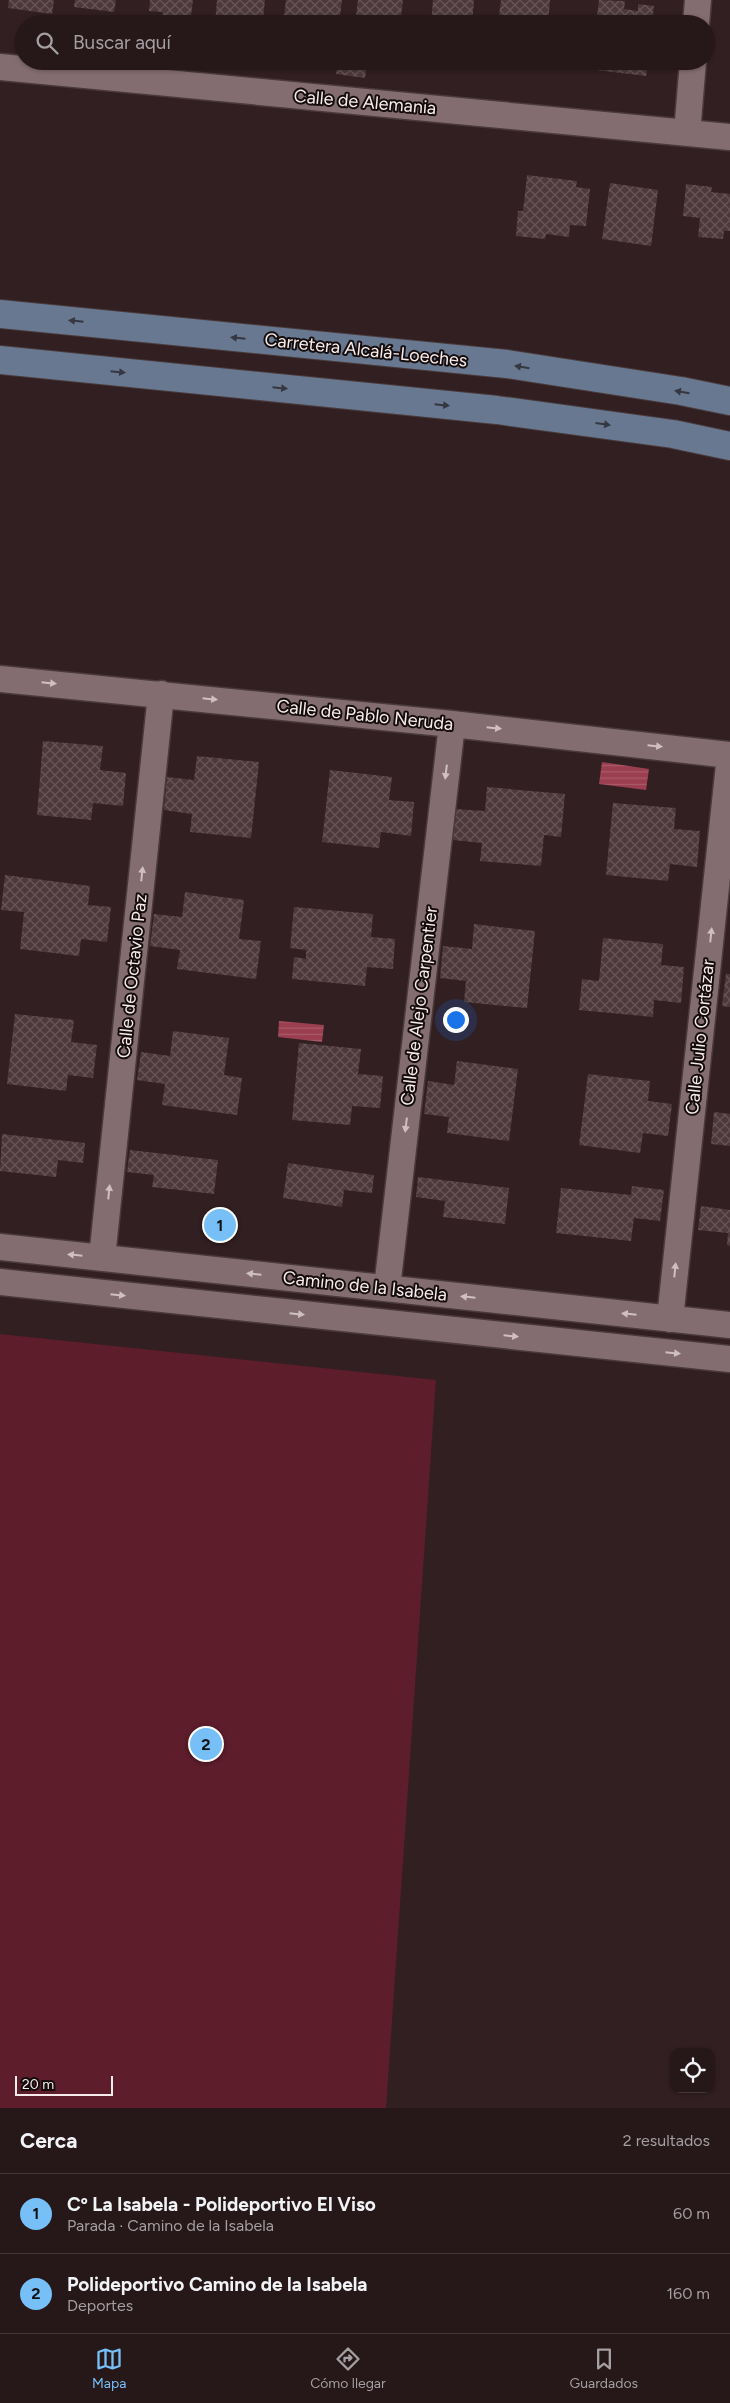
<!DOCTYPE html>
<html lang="es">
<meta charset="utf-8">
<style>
body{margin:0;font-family:Figtree,sans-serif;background:#2e2022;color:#f1f3f6}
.controls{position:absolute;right:15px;bottom:15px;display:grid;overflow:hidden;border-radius:10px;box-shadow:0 1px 4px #0004}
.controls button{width:45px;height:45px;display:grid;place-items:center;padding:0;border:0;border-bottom:1px solid #423638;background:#261719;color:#f1f3f6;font:25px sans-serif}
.scale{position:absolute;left:15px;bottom:12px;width:98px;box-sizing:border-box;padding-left:5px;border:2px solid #f8ebec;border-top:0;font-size:14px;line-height:18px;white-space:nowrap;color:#f8ebec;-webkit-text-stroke:4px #140c0d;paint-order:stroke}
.you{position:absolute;left:455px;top:1019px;width:18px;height:18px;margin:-12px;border:4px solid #fff;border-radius:50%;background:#1a73e8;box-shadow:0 0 0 8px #1a73e833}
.badge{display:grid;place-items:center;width:32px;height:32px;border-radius:50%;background:#77bff7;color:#111;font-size:16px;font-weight:700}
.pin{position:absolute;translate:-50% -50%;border:2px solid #fff;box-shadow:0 1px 5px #0006}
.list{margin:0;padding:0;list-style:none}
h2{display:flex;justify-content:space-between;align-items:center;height:65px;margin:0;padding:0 20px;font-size:21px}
h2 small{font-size:16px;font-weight:400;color:#a49fa2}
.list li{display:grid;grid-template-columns:32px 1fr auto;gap:15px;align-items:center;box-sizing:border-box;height:80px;padding:0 20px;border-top:1px solid #423638}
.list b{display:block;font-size:19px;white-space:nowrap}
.list p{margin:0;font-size:16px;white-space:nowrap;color:#a49fa2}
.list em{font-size:16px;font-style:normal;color:#a49fa2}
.icon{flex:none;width:28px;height:28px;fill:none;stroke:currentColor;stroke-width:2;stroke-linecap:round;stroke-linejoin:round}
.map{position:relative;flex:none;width:730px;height:2108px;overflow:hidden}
.search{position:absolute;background:#261719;box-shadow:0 1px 4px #0004;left:15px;right:15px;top:15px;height:55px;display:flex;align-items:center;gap:12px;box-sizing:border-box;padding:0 18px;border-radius:28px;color:#a49fa2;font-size:19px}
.sheet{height:225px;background:#261719}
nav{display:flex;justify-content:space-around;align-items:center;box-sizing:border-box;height:70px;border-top:1px solid #423638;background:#261719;font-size:14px;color:#a49fa2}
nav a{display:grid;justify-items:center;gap:2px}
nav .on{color:#77bff7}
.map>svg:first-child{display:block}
.pitch{fill:#5e1d2b}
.water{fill:url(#water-rules)}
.building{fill:url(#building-cross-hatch)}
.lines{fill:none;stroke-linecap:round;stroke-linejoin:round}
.minor-casing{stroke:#4a3a3c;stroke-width:29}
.secondary-casing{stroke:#4a3a3c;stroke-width:30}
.minor{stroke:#846d70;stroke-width:26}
.secondary{stroke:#677890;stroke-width:28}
.oneway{fill:#353741}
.oneway2{fill:#cfbfc1}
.labels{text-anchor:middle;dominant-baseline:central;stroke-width:4;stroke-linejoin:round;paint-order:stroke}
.street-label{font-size:18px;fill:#f8ebec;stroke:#140c0d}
</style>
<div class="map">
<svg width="730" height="2108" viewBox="0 0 730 2108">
<defs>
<pattern id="water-rules" width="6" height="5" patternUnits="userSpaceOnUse" patternTransform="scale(1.25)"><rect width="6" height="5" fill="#9b3e50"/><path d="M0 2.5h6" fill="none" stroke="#aa5a69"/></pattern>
<pattern id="building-cross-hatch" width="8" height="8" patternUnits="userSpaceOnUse" patternTransform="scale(1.25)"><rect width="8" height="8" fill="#4d383b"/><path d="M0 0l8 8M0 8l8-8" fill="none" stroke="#675558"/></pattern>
</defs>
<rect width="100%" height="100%" fill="#321f21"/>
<path class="pitch" d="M0,1334L436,1380L386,2108H0Z"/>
<path class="water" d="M602,762L649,769L646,790L599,784Z
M279,1021L324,1025L322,1042L278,1037Z"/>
<path class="building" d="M9,0H54L52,14L8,8Z
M75,0H116L114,12L74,7Z
M150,0H193L190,23L162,20L163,12L149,11Z
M217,0H265L263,19H257L256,24H215Z
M286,0H342L339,24H283Z
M358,0H403L400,24H355Z
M433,0H474L472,24H431Z
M501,0H550L548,24H498Z
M599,0L625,1L624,9L638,11V4L654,6L652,24H596Z
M572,20L593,23V24H572Z
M271,61H298V68L271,65Z
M338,61H367L365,78L336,74Z
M520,61H544V65Z
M589,61H648L646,76L588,69Z
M527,175L577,181L576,187L590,189L586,226L570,225L569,237L546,234L545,239L516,236L518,211H523Z
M610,183L658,190L651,246L602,239Z
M686,184L712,187L711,192L730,194V231H724L723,239L698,237L700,218L683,216Z
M43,741L103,746L100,770L126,773L123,806L93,803L91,820L37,815Z
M197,756L259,762L251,838L190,832L192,814L164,810L167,777L194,780Z
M330,770L392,777L389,800L414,802L411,836L381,832L379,848L322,842Z
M487,787L565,794L561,837L544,835L541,866L480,861L482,843L453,840L455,809L485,811Z
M613,803L676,808L674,829L700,831L697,867L670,864L668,881L606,875Z
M5,875L90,886L88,905L111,907L107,942L81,939L79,956L20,949L24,912L1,910Z
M185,892L244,900L239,939L261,941L256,979L177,969L180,950L150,946L154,914L182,917Z
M294,907L373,914L371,937L395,939L393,969L367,967L365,986L292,979L294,957L306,959V950L290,948Z
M474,924L535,931L527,1008L464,1002L466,981L440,978L443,946L472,949Z
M603,938L663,944L661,965L684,967L681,1003L654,1000L653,1017L579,1010L582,979L599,981Z
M726,974H730V1007L722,1006Z
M15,1014L74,1020L71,1042L97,1045L93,1078L68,1075L66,1091L7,1084Z
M173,1031L229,1038L224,1075L242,1078L237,1115L162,1105L165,1084L137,1080L141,1052L170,1056Z
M299,1043L361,1049L358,1074L383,1076L380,1108L352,1106L350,1125L292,1120Z
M457,1061L518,1069L509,1141L447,1133L449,1117L424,1114L428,1081L454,1085Z
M588,1074L650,1081L648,1101L672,1104L668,1136L643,1133L640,1153L579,1145Z
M714,1112L730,1114V1146L711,1144Z
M2,1134L85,1143L83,1163L58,1160L56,1177L0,1171Z
M130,1150L218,1160L214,1194L152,1187L154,1175L127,1172Z
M288,1163L374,1175L372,1193L344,1190L342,1207L283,1198Z
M418,1177L509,1188L505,1224L443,1217L445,1201L416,1197Z
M632,1186L664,1190L660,1221L634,1218L631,1241L556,1233L561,1188L631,1195Z
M701,1206L730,1210V1246L727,1245L728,1233L698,1230Z"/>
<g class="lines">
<g class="minor-casing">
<path id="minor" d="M696,24L698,0
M0,67L730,137
M687,133L693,61
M0,679L452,724L730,755
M0,1247L730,1325
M102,1258L161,694
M0,1282L730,1359
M387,1288L452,724
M670,1319L730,755"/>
</g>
<g class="secondary-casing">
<path id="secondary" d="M0,314L507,364L681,391L730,401
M0,360L497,410L673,434L730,446"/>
</g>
<use href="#minor" class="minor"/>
<use href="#secondary" class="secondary"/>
</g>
<defs><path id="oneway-solid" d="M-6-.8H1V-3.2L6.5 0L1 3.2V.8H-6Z" transform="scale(1.25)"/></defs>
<g class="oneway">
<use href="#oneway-solid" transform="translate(76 321) rotate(-174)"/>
<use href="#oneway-solid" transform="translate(238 338) rotate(-174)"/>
<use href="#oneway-solid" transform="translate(522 367) rotate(-171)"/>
<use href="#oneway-solid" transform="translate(118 372) rotate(6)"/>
<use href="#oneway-solid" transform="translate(280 388) rotate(6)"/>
<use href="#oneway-solid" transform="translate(682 392) rotate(-170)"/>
<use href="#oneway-solid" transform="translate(442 405) rotate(6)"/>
<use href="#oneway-solid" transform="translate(603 424) rotate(8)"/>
</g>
<g class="oneway2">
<use href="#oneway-solid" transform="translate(49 683) rotate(6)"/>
<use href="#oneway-solid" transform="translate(210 699) rotate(6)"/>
<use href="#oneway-solid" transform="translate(494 728) rotate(6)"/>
<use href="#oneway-solid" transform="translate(655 746) rotate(6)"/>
<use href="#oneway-solid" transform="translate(446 772) rotate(97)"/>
<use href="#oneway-solid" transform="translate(142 874) rotate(-84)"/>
<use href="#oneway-solid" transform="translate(711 935) rotate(-84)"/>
<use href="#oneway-solid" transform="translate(406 1125) rotate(97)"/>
<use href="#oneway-solid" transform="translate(109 1192) rotate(-84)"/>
<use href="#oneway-solid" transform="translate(75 1255) rotate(-174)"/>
<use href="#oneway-solid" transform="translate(675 1270) rotate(-84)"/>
<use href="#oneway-solid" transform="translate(254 1274) rotate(-174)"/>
<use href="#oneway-solid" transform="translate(118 1295) rotate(6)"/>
<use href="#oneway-solid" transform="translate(468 1297) rotate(-174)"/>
<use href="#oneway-solid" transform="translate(297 1314) rotate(6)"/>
<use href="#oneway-solid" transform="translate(629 1314) rotate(-174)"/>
<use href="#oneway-solid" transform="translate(511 1336) rotate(6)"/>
<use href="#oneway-solid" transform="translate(673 1353) rotate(6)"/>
</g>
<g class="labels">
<g class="street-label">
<text transform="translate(365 102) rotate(5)">Calle de Alemania</text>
<text transform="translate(366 350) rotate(6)">Carretera Alcalá-Loeches</text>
<text transform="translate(365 715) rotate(6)">Calle de Pablo Neruda</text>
<text transform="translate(132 976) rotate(-84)">Calle de Octavio Paz</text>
<text transform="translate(419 1006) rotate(-83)">Calle de Alejo Carpentier</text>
<text transform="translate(700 1037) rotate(-84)">Calle Julio Cortázar</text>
<text transform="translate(365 1286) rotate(6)">Camino de la Isabela</text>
</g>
</g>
</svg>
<div class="controls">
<button><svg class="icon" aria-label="locate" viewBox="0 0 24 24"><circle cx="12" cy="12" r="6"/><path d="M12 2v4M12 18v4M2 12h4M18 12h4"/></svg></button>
</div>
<div class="scale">20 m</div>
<div class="you"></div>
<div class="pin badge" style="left:220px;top:1225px">1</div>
<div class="pin badge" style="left:206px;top:1744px">2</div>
<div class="search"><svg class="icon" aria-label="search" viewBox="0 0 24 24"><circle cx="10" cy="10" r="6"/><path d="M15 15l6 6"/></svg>Buscar aquí</div>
</div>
<section class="sheet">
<h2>Cerca<small>2 resultados</small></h2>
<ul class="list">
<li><span class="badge">1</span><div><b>Cº La Isabela - Polideportivo El Viso</b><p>Parada · Camino de la Isabela</p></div><em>60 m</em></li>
<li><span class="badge">2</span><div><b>Polideportivo Camino de la Isabela</b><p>Deportes</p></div><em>160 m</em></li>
</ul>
</section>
<nav>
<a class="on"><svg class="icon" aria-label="map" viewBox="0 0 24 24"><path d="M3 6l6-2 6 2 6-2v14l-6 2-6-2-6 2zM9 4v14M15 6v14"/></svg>Mapa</a>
<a><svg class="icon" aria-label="directions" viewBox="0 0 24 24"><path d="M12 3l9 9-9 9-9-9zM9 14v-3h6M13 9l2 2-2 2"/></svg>Cómo llegar</a>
<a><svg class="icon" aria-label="saved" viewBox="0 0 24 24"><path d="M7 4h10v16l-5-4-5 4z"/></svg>Guardados</a>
</nav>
